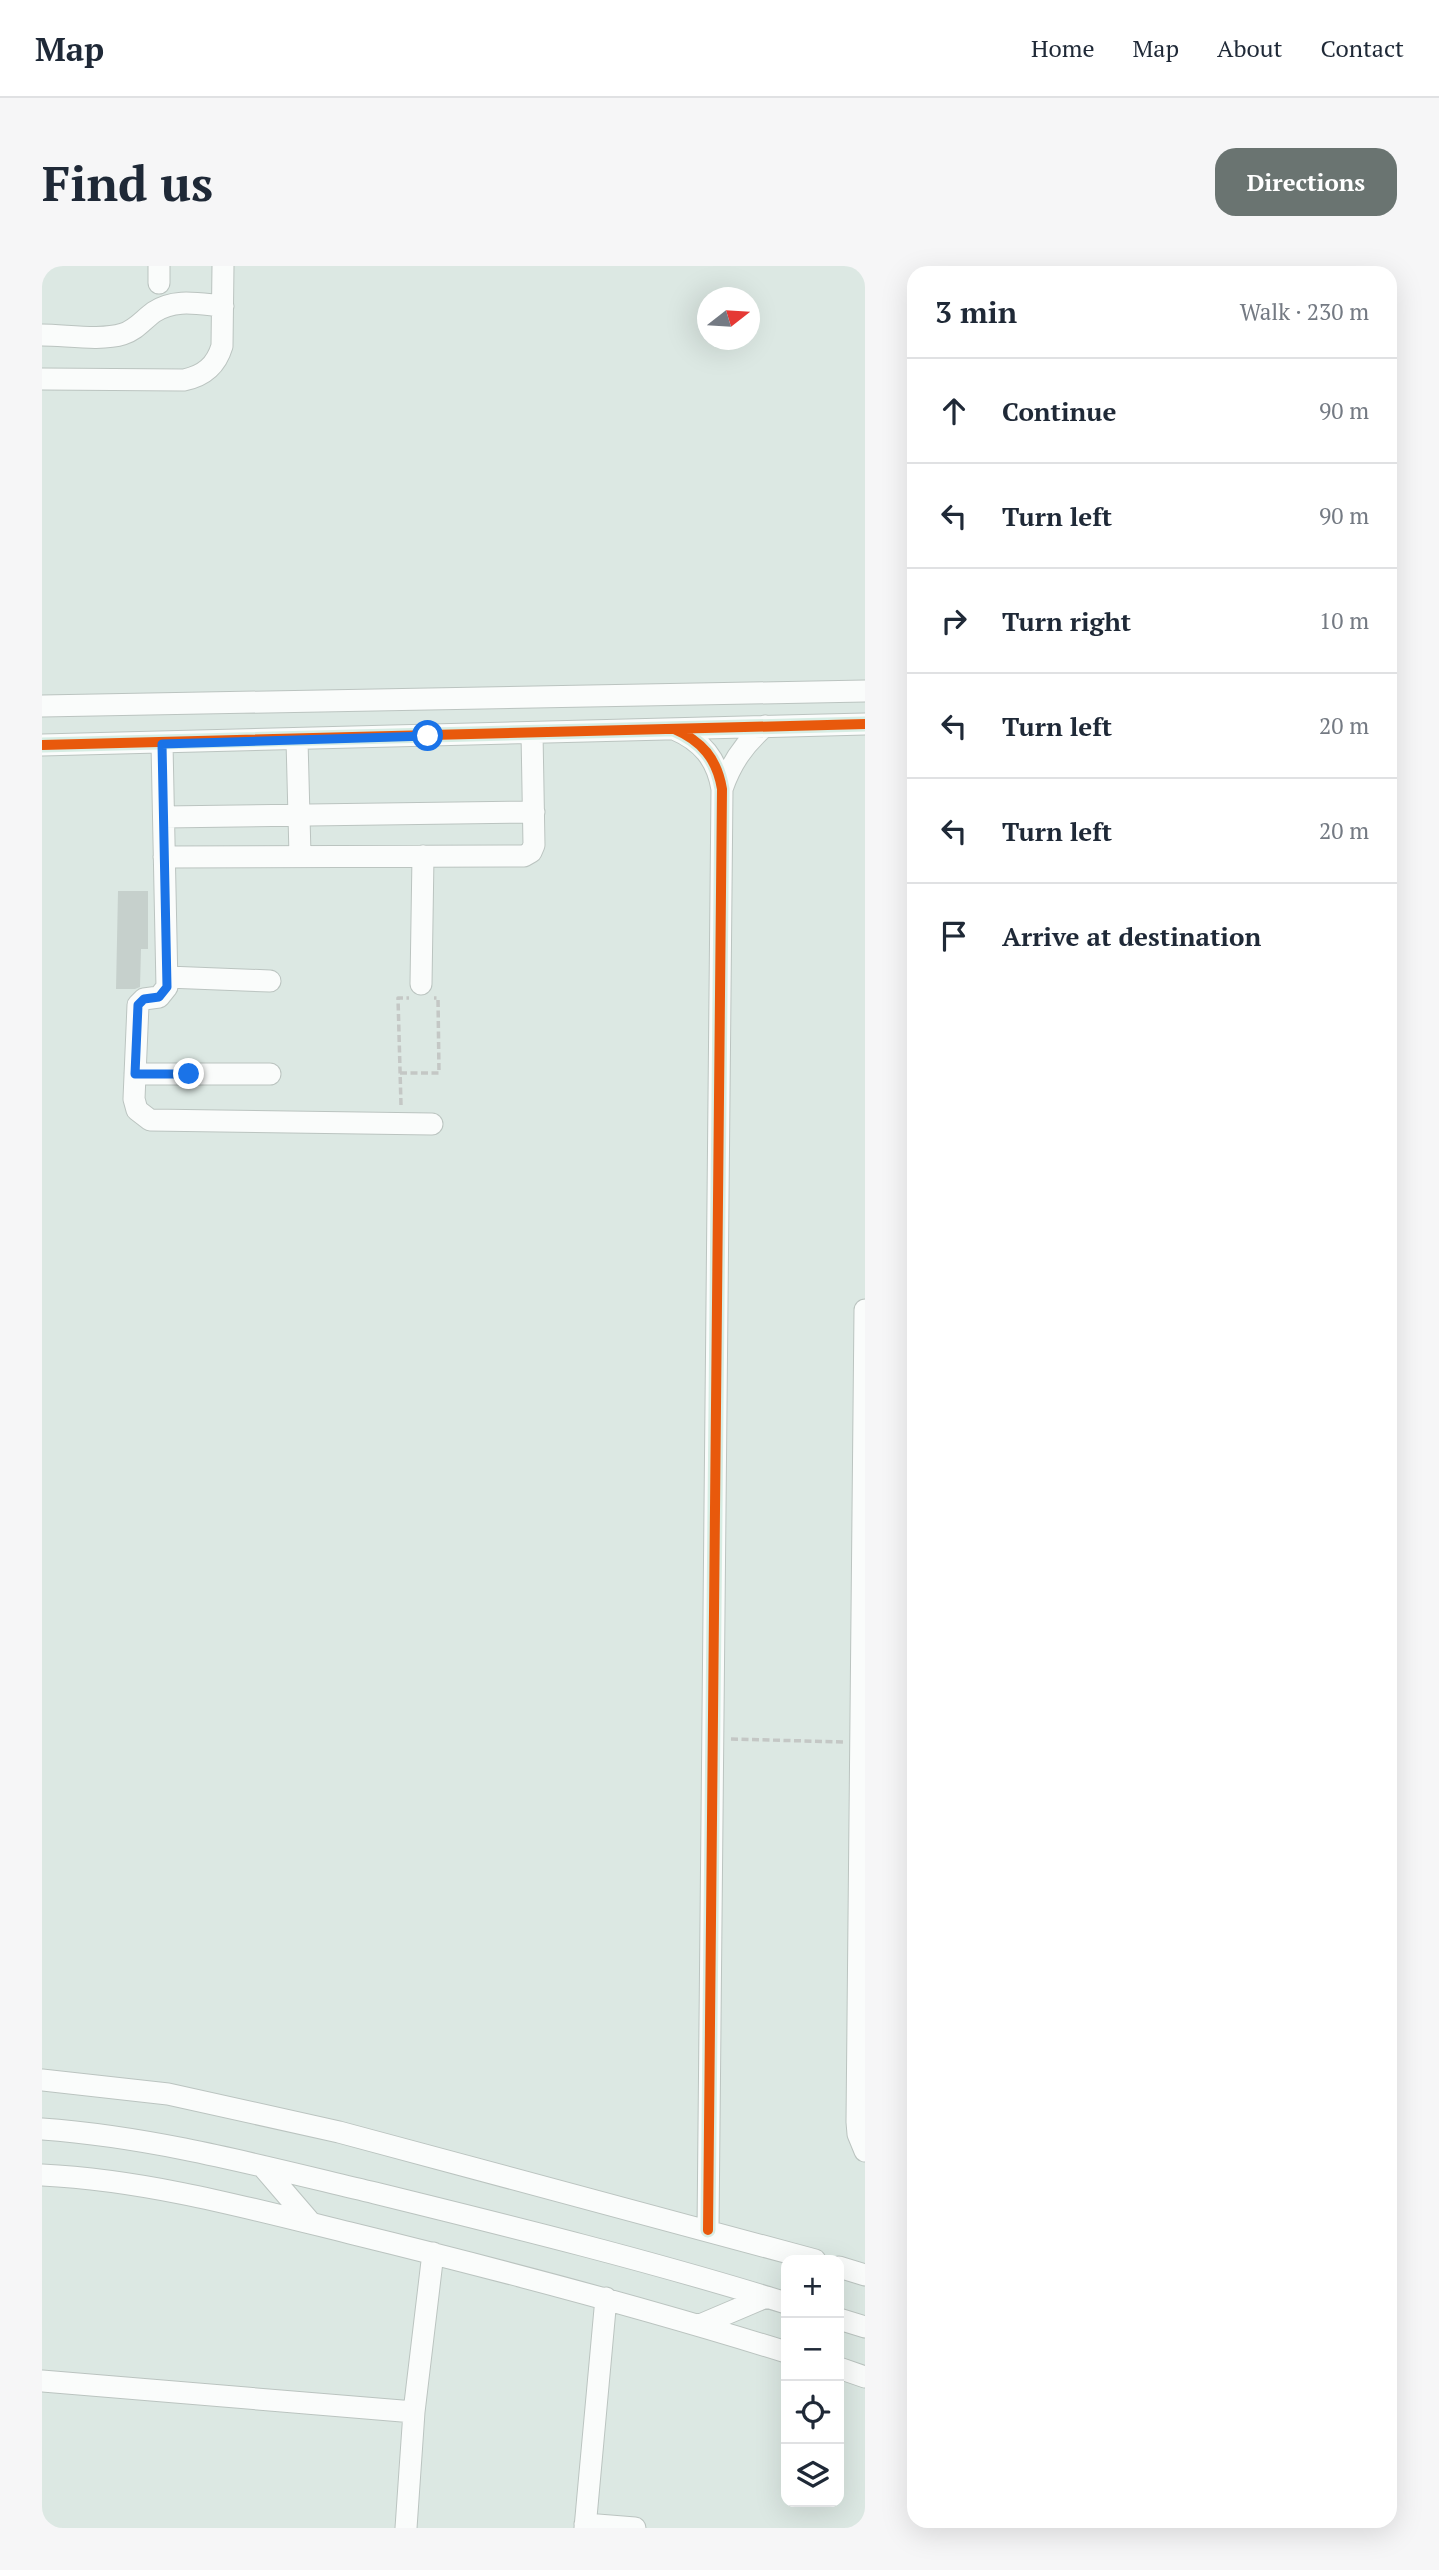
<!DOCTYPE html>
<meta charset="utf-8">
<style>
body{margin:0;font-family:"PT Serif",serif;background:#f6f6f7;color:#1f2937}
.controls{position:absolute;right:21px;bottom:21px;display:grid;overflow:hidden;border-radius:14px;box-shadow:0 7px 28px #0002}
.controls button{width:63px;height:63px;display:grid;place-items:center;padding:0;border:0;border-bottom:2px solid #e0e1e3;background:#fff;color:#1f2937;font:35px sans-serif}
.compass{position:absolute;left:655px;top:21px;width:63px;height:63px;border-radius:50%;background:#fff;box-shadow:0 7px 28px #0002;rotate:73deg}
.stop{position:absolute;width:21px;height:21px;margin:-16px;border:5px solid #1a73e8;border-radius:50%;background:#fff}
.stop.end{background:#1a73e8;border-color:#fff;box-shadow:0 2px 7px #0008}
.list{margin:0;padding:0;list-style:none}
h2{display:flex;justify-content:space-between;align-items:center;height:91px;margin:0;padding:0 28px;font-size:30px}
h2 small{font-size:23px;font-weight:400;color:#747a83}
.list li{display:grid;grid-template-columns:46px 1fr auto;gap:21px;align-items:center;box-sizing:border-box;height:105px;padding:0 28px;border-top:2px solid #e0e1e3}
.list b{display:block;font-size:26px;white-space:nowrap}
.list em{font-size:23px;font-style:normal;color:#747a83}
.icon{flex:none;width:38px;height:38px;fill:none;stroke:currentColor;stroke-width:2;stroke-linecap:round;stroke-linejoin:round}
.map{position:relative;flex:none;width:823px;height:2262px;overflow:hidden;border-radius:21px}
header{display:flex;align-items:center;gap:42px;box-sizing:border-box;height:98px;padding:0 35px;background:#fff;border-bottom:2px solid #e0e1e3}
header strong{font-size:33px}
nav{display:flex;gap:38px;margin-inline-start:auto;font-size:24px}
.intro{display:flex;align-items:center;justify-content:space-between;box-sizing:border-box;height:168px;padding:0 42px}
h1{margin:0;font-size:49px}
.button{padding:18px 32px;border-radius:21px;background:#6a7471;color:#fff;font-size:24px;font-weight:700}
main{display:flex;gap:42px;padding:0 42px}
aside{flex:1;background:#fff;border-radius:21px;box-shadow:0 7px 28px #0002}
.map>svg:first-child{display:block}
.building{fill:#c6d0cc}
.lines{fill:none;stroke-linecap:round;stroke-linejoin:round}
.minor-casing{stroke:#bbc4c0;stroke-width:23}
.path{stroke:#c4c7c5;stroke-width:3.5;stroke-dasharray:7 3.5;stroke-linecap:butt}
.minor{stroke:#fafcfb;stroke-width:21}
.cycleway-casing{stroke:#d7ede4;stroke-width:15}
.cycleway{stroke:#e8590c;stroke-width:10}
.route{stroke:#1a73e8;stroke-width:9}
</style>
<header>
<strong>Map</strong>
<nav><a>Home</a><a>Map</a><a>About</a><a>Contact</a></nav>
</header>
<div class="intro"><h1>Find us</h1><a class="button">Directions</a></div>
<main>
<div class="map">
<svg width="823" height="2262" viewBox="0 0 823 2262">
<rect width="100%" height="100%" fill="#dce8e3"/>
<path class="building" d="M76,625H106V683H99L98,721L93,723H74Z"/>
<g class="lines">
<g class="minor-casing">
<path id="minor" d="M117,17V0
M0,69C24,69 59,75 81,68C94,64 101,54 112,46C133,32 157,38 181,40
M0,113L142,114C162,110 174,100 180,80L181,0
M0,440L823,425
M632,463C660,475 675,493 680,523L666,1964
M255,474L258,589
M120,478L125,721L117,731L102,733L96,739L92,833L95,844L108,854L390,858
M0,479L823,458
M680,523C689,497 702,478 723,460
M122,551L492,546
M122,591L482,590L489,586L492,579L490,467
M125,711L228,715
M379,718L381,590
M93,808H228
M823,1044L815,1856L816,1868L823,1885
M0,1814L126,1828L297,1866L773,1994
M0,1863C113,1871 223,1901 333,1927C471,1961 609,1995 744,2037
M220,1900L269,1957
M0,1909C104,1914 207,1942 308,1967C455,2003 600,2041 744,2086
M797,2001L823,2009
M797,2053L823,2061
M658,2059L724,2031
M797,2102L823,2111
M0,2115L372,2146
M543,2258L593,2262
M364,2262L372,2146L391,1987
M543,2262L564,2032"/>
</g>
<path class="path" d="M358,807H397L396,732H392
M359,839L356,732H367
M689,1473L801,1476"/>
<use href="#minor" class="minor"/>
<g class="cycleway-casing">
<path id="cycleway" d="M632,463C660,475 675,493 680,523L666,1964
M0,479L823,458"/>
</g>
<use href="#cycleway" class="cycleway"/>
</g>
<g class="lines">
<path class="route" d="M147,808H93L96,739L102,733L117,731L125,721L120,478L386,470"/>
</g>
</svg>
<div class="controls">
<button>+</button>
<button>−</button>
<button><svg class="icon" aria-label="locate" viewBox="0 0 24 24"><circle cx="12" cy="12" r="6"/><path d="M12 2v4M12 18v4M2 12h4M18 12h4"/></svg></button>
<button><svg class="icon" aria-label="layers" viewBox="0 0 24 24"><path d="M12 4l9 5-9 5-9-5zM3 14l9 5 9-5"/></svg></button>
</div>
<svg class="compass" viewBox="-18 -18 36 36"><path d="M0-13l5 13h-10z" fill="#e53935"/><path d="M0 13l5-13h-10z" fill="#747a83"/></svg>
<div class="stop" style="left:386px;top:470px"></div>
<div class="stop end" style="left:147px;top:808px"></div>
</div>
<aside>
<h2>3 min<small>Walk · 230 m</small></h2>
<ul class="list">
<li><svg class="icon" aria-label="ahead" viewBox="0 0 24 24"><path d="M12 20V5M6 11l6-6 6 6"/></svg><div><b>Continue</b></div><em>90 m</em></li>
<li><svg class="icon" aria-label="left" viewBox="0 0 24 24"><path d="M17 20v-9H6M10 6l-5 5 5 5"/></svg><div><b>Turn left</b></div><em>90 m</em></li>
<li><svg class="icon" aria-label="right" viewBox="0 0 24 24"><path d="M7 20v-9h11M14 6l5 5-5 5"/></svg><div><b>Turn right</b></div><em>10 m</em></li>
<li><svg class="icon" aria-label="left" viewBox="0 0 24 24"><path d="M17 20v-9H6M10 6l-5 5 5 5"/></svg><div><b>Turn left</b></div><em>20 m</em></li>
<li><svg class="icon" aria-label="left" viewBox="0 0 24 24"><path d="M17 20v-9H6M10 6l-5 5 5 5"/></svg><div><b>Turn left</b></div><em>20 m</em></li>
<li><svg class="icon" aria-label="arrive" viewBox="0 0 24 24"><path d="M6 21V4h12l-3 4 3 4H6"/></svg><div><b>Arrive at destination</b></div></li>
</ul>
</aside>
</main>
